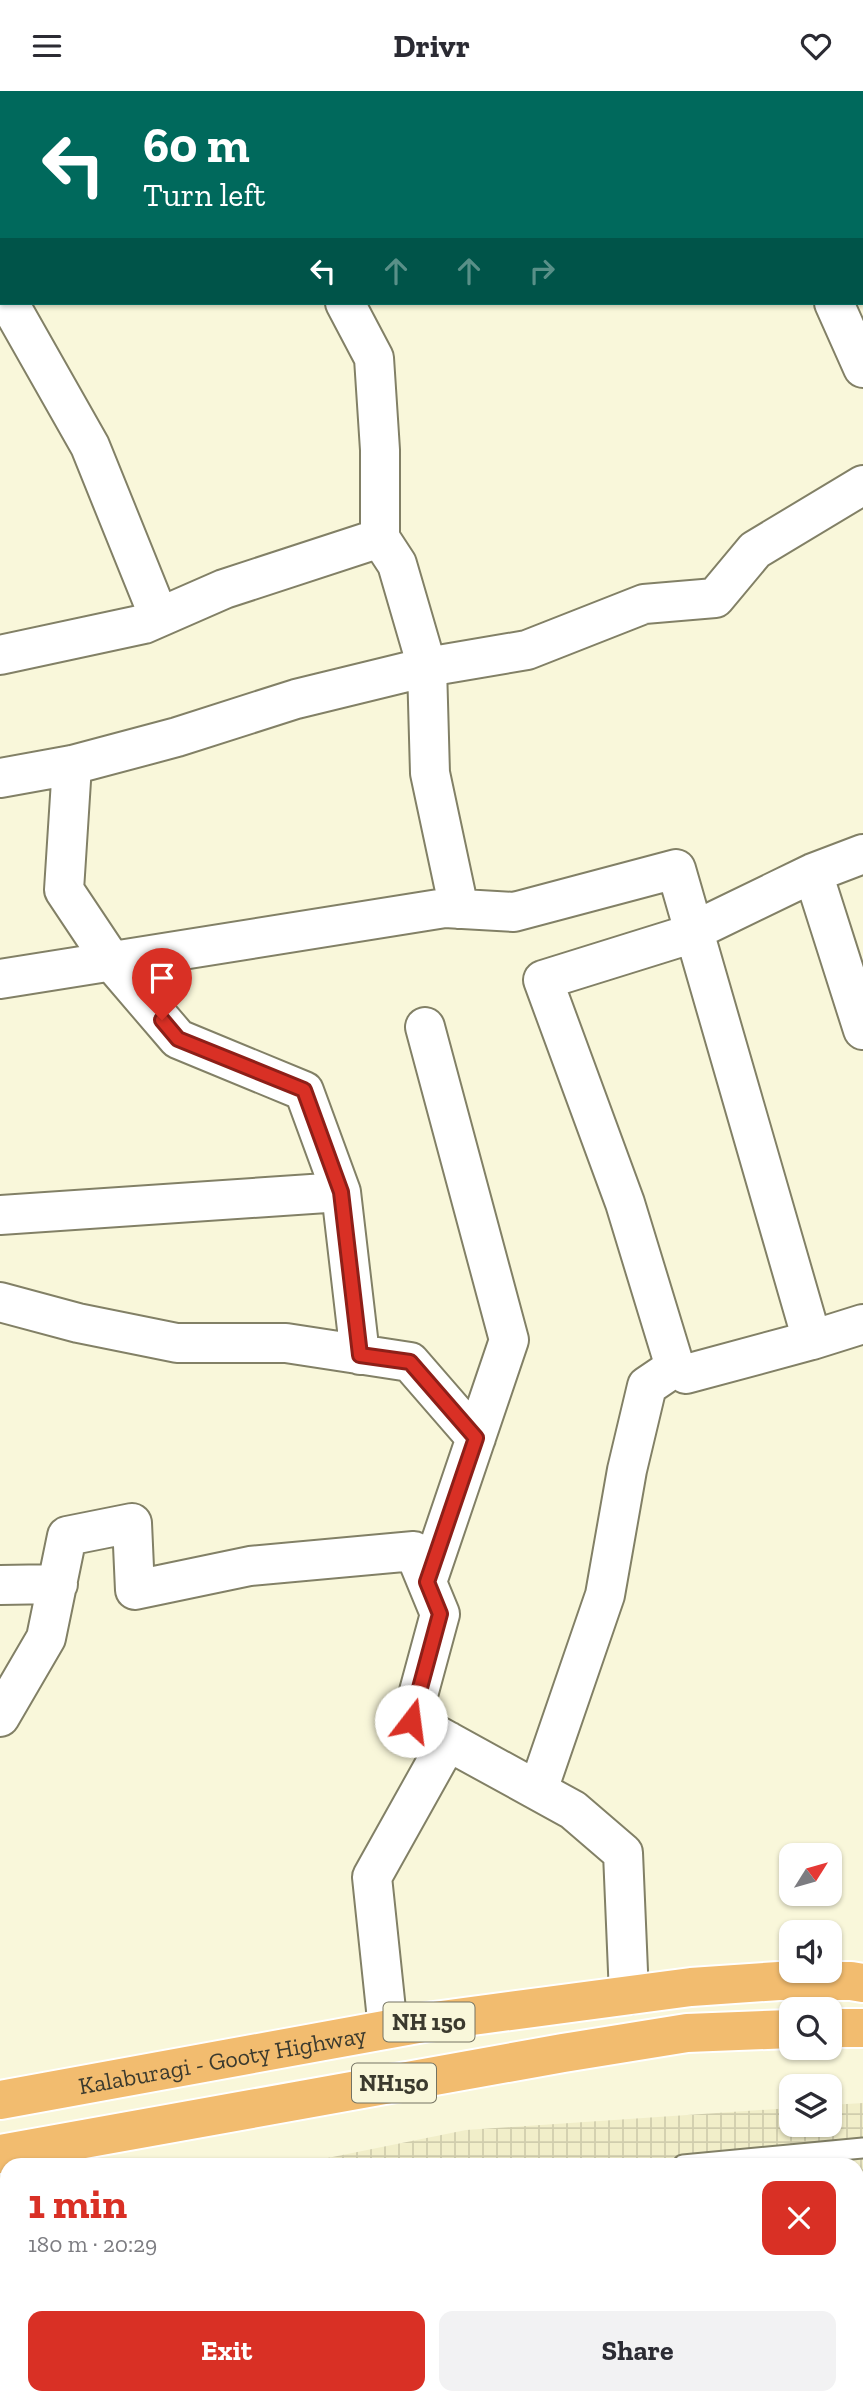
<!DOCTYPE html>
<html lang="en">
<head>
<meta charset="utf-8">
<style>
  body { margin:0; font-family:"Zilla Slab",serif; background:#f2f2f3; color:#2b2b33; height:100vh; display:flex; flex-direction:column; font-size:26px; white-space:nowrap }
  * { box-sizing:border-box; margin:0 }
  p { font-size:23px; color:#7c7c81 }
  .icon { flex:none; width:38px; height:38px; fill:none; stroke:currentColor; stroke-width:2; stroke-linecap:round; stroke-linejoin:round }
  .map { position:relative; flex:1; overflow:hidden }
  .panel { position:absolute; left:0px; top:2067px; width:864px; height:247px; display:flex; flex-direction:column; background:#fff; border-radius:21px 21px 0 0; box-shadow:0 2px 5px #0004 }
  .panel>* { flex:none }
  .guide { position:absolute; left:0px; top:0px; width:864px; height:214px; box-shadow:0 2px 5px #0004; background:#00695c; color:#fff; overflow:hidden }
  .needle { width:46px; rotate:53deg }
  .fabs { position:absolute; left:779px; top:1752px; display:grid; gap:14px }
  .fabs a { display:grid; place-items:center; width:63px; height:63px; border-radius:14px; background:#fff; box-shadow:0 2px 5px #0004; font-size:35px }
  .pin { position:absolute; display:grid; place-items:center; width:60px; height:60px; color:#fff; margin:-72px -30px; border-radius:50% 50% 50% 0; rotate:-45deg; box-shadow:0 0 7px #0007 }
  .pin .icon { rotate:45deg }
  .me { position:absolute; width:77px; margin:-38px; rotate:15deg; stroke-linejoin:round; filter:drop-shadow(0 0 5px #0008) }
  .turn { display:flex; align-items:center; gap:24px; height:147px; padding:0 28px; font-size:32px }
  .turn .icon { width:91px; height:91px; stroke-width:2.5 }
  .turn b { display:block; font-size:49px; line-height:60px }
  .lanes { display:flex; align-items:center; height:66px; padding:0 28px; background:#0003; justify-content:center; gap:35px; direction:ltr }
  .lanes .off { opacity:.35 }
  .round { display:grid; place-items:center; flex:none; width:74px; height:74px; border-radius:14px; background:#f2f2f3 }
  .overview { display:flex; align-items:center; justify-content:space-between; height:119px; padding:0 28px }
  h1 { font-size:42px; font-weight:700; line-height:52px; color:#d93025 }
  .action { display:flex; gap:14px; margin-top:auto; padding:14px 28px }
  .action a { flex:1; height:80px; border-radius:14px; background:#d93025; color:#fff; font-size:28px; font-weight:700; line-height:80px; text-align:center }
  .action a+a { background:#f2f2f3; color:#2b2b33 }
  header { display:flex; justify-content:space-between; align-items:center; height:91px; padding:0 28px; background:#fff; font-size:32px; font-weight:700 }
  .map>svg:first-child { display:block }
  .industrial { fill:url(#industrial-grid) }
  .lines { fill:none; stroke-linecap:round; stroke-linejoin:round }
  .service-casing { stroke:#828066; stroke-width:23 }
  .minor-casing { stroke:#828066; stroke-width:42 }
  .tertiary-casing { stroke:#828066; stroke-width:42 }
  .trunk-casing { stroke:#fff; stroke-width:42 }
  .service { stroke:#fff; stroke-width:19 }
  .minor { stroke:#fff; stroke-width:38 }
  .tertiary { stroke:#fff; stroke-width:38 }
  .trunk { stroke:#f2bc6f; stroke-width:38 }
  .route-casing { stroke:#8d1f18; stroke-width:18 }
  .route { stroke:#d93025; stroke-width:12 }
  .labels { text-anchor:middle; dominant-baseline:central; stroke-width:7; stroke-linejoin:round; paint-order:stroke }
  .shield { fill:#f9f7da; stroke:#747362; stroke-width:2 }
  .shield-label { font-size:23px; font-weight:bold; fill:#3b3a2e }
  .street-label { font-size:24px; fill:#3b3a2e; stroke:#f9f7da }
</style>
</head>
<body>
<header><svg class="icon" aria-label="menu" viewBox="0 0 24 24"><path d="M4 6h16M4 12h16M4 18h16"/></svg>Drivr<svg class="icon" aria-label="heart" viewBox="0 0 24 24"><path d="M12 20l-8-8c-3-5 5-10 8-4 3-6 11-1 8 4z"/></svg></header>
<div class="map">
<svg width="863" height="2313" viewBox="0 0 863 2313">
  <defs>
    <pattern id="industrial-grid" width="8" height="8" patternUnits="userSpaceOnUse" patternTransform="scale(1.75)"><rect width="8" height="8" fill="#f1eec9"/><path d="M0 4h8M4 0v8" fill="none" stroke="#d0cdad"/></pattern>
  </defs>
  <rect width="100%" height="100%" fill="#f9f7da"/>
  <path class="industrial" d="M863,2012v301h-863v-180l7,-1v174h851v-232h-565l173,-35 325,-22v17h39v-20z"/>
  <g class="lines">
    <defs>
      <path id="service" d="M683,2074l180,-17
        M0,2152l7,-1
        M381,2306l1,7"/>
      <path id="minor" d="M235,0l1,2
        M787,0l2,2
        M9,212l81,143 69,171
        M345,212l29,55 6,92v88l17,26 30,103 3,106 29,136
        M834,212l29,65
        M0,564l144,-31 80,-35 156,-51
        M72,674l-8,125 48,72 66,77 126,52 37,101
        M0,687l72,-13 105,-28 119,-38 131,-32 100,-17 117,-46 71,-6 40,-48 108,-65
        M813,782l50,157
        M0,888l445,-71 69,4 162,-43 136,471 -126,34
        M425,936l84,313 -82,242
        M0,1124l341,-23 19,163
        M0,1211l78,21 99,20h109l124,19 66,76
        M812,1249l51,-16
        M0,1494l58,-1
        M0,1626l46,-79 21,-102 65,-13 3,67 115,-24 164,-15 26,63 -29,107 162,89 50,43 6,142
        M538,1699l67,-195 22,-125 20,-84 28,-19 -50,-164 -82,-223 138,-43 132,-64 50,-19
        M388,1938l-16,-152 76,-136"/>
      <path id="tertiary" d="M157,2l4,-2
        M0,87l2,-1"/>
      <g id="trunk">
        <path d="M830,1937h33"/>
        <path id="s1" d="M0,2009l434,-79 257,-34 88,-6h72l12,2"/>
        <path d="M0,2063l563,-101 124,-20 104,-4"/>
      </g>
    </defs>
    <use href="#service" class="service-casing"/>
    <use href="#minor" class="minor-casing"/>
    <use href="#tertiary" class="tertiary-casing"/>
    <use href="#trunk" class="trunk-casing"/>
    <use href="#service" class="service"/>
    <use href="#minor" class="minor"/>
    <use href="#tertiary" class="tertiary"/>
    <use href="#trunk" class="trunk"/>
  </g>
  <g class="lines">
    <defs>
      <path id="route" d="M162,929l16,19 126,51 37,102 19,163 50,7 66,76 -49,144 13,32 -29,107"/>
    </defs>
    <use href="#route" class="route-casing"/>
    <use href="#route" class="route"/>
  </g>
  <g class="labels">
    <g class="shield">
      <rect x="383.5" y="1911.5" width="91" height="39" rx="5"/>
      <rect x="352" y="1972.5" width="84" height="39" rx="5"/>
    </g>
    <g class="shield-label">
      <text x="429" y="1931">NH 150</text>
      <text x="394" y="1992">NH150</text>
    </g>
    <g class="street-label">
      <text stroke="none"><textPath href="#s1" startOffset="226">Kalaburagi - Gooty Highway</textPath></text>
    </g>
  </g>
</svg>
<div class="fabs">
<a><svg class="needle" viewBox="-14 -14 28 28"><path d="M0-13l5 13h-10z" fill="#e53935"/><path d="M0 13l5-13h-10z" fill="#7c7c81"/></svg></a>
<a><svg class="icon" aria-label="sound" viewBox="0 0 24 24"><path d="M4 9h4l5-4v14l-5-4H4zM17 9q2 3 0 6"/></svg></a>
<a><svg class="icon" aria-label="search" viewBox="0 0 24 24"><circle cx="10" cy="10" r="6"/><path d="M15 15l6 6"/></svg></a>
<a><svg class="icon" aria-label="layers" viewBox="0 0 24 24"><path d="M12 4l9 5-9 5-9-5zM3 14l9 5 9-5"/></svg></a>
</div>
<div class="pin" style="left:162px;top:929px;background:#d93025"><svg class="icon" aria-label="arrive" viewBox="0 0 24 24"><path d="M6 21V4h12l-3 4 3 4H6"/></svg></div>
<svg class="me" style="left:411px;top:1630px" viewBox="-20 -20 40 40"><circle r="19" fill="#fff"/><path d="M0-13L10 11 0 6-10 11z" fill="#d93025"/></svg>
<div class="guide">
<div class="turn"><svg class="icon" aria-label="left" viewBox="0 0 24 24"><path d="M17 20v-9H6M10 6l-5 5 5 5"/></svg><div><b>60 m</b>Turn left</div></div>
<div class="lanes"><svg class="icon" aria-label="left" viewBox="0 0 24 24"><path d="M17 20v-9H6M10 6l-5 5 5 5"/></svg><svg class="icon off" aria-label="ahead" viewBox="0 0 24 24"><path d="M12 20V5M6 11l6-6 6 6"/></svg><svg class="icon off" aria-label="ahead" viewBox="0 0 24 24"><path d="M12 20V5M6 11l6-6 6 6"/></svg><svg class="icon off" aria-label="right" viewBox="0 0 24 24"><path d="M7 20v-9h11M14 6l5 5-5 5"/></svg></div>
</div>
<section class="panel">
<div class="overview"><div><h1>1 min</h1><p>180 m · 20:29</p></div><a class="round" style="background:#d93025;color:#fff"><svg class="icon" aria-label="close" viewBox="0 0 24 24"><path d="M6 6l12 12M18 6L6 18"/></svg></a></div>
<div class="action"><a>Exit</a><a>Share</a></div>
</section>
</div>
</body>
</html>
